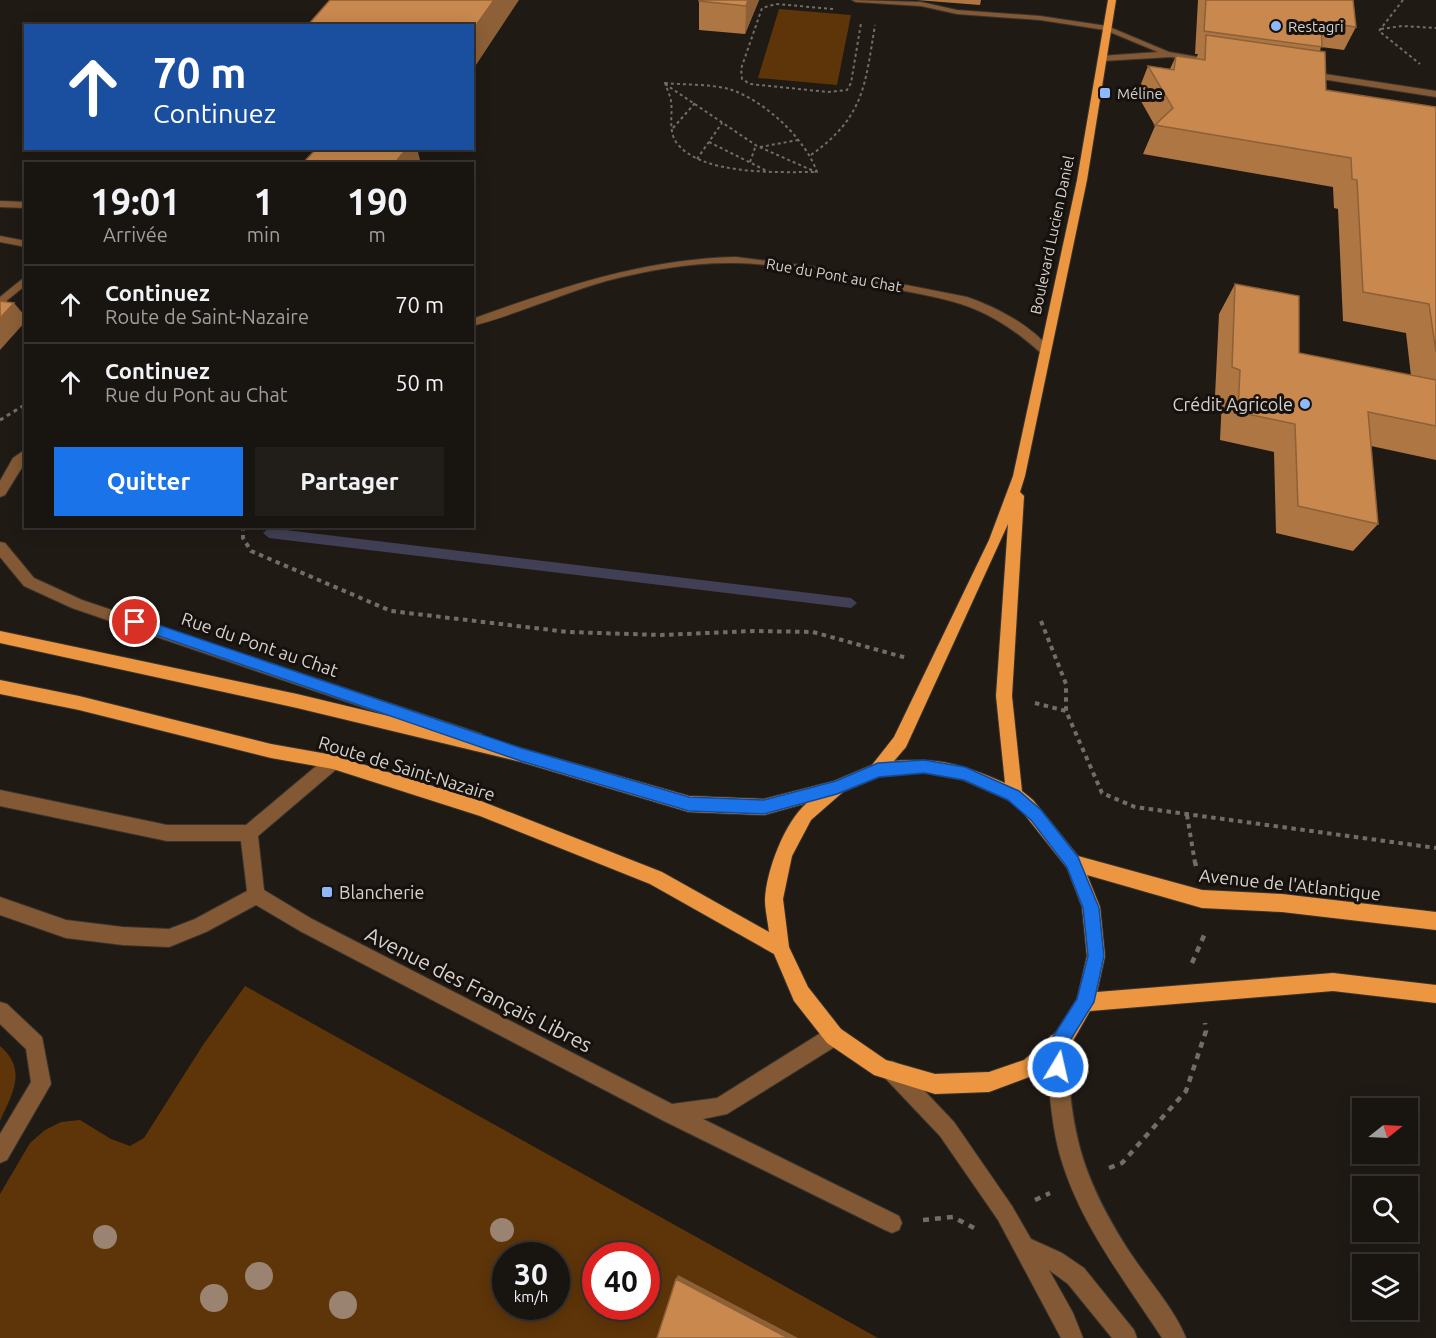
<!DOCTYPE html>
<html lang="fr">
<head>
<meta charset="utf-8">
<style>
  body { margin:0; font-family:Ubuntu,sans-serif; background:#211d19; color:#f1f3f6; height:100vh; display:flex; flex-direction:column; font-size:22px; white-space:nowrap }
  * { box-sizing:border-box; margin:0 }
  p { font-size:20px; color:#9f9e9f }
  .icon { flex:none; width:33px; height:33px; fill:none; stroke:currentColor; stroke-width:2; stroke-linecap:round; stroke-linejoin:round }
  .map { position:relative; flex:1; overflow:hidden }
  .details { position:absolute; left:24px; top:162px; width:450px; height:366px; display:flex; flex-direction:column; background:#181410; border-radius:0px; box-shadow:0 3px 15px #0003,0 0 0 2px #363330 }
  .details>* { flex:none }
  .guide { position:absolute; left:24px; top:24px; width:450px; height:126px; border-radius:0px; box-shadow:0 3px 15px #0003,0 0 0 2px #363330; background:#1a4fa0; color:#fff; overflow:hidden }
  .needle { width:39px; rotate:72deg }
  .fabs { position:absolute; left:1352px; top:1098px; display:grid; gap:12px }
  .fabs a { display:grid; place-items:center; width:66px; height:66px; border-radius:0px; background:#181410; box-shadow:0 3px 15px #0003,0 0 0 2px #363330; font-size:30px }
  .speed { position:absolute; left:492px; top:1242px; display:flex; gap:12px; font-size:30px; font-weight:700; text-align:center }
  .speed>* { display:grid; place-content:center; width:78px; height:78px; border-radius:50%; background:#181410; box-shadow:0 3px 15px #0003,0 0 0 2px #363330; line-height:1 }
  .speed small { font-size:15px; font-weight:400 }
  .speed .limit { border:9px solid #d22; background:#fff; color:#111 }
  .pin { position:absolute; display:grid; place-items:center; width:51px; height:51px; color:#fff; margin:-26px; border:3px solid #fff; border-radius:50%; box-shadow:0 2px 6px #0007 }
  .me { position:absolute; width:66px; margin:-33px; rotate:9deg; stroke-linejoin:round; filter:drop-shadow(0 0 4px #0008) }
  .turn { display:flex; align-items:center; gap:21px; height:126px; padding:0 30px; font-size:27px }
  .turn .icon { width:78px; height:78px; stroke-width:2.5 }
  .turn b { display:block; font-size:42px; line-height:51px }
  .eta { display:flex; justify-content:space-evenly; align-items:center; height:102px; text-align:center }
  .eta b { font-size:36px; font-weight:700; line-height:42px }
  .cta { display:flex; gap:12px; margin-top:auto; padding:12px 30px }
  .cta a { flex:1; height:69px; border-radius:0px; background:#1a73e8; color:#fff; font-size:24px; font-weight:700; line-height:69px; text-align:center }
  .cta a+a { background:#211d19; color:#f1f3f6 }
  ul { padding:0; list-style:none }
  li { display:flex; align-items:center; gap:18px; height:78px; padding:0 30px; border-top:2px solid #363330 }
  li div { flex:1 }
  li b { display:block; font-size:22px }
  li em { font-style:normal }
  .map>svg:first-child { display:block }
  .green { fill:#5e3509; fill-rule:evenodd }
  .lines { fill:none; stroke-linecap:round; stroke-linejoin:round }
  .stream { fill:#403f56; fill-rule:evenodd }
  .minor-casing { stroke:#39342f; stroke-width:2 }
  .major-casing { stroke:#39342f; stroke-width:2 }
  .path-far3 { stroke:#736d69; stroke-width:2; stroke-dasharray:3 3; stroke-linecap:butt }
  .path-far2 { stroke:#736d69; stroke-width:3; stroke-dasharray:4 4; stroke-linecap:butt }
  .path-far1 { stroke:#736d69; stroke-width:4; stroke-dasharray:4.5 4.5; stroke-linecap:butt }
  .path { stroke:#736d69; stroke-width:4.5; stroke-dasharray:6 6; stroke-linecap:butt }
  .minor { fill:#825934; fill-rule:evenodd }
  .major { fill:#ed9641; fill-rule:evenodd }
  .tree { fill:#9a8471 }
  .wall { fill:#ad7643 }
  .shaded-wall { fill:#8d6037 }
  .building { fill:#c9894e; stroke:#8d6037; stroke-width:1.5 }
  .route { fill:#1a73e8; stroke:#114b97; stroke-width:1.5 }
  .poi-dot { fill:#8db9fc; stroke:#16110c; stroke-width:2 }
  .labels { text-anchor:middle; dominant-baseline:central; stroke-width:6; stroke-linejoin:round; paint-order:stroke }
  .far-poi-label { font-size:15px; fill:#d6d2ce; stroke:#16110c; text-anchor:start }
  .far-street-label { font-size:15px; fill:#d6d2ce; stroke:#16110c }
  .poi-label { font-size:18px; fill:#d6d2ce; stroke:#16110c; text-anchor:end }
  .street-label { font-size:18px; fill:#d6d2ce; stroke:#16110c }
  .near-street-label { font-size:21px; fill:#d6d2ce; stroke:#16110c }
</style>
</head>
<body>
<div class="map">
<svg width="1436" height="1338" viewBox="0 0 1436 1338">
  <rect width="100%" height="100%" fill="#201a15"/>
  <path class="green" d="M779,9l72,6 -14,70 -79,-7z
    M245,986l633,352h-878v-144l30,-51 15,-13 16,-8 19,-2 31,19 19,7 14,-8 59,-93zM506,1256h50v50h-50zM596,1256h50v50h-50z
    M0,1046c28,24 12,48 0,75z"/>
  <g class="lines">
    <path class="stream" d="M269,528l582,70 6,5 -6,5 -582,-70 -6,-5z"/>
    <defs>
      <path id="minor" d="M852,0l69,2 36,8 83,6 67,10 62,26 52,9 -4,3 -46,-7 -68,4 -3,-1v-4l58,-4 -53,-22 -65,-10 -83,-6 -36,-8 -65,-4z
        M1305,71l131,20v6l-134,-21v-4z
        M0,201l26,1v6l-26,-1z
        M0,236l26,5v6l-26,-5z
        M736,257l74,9 157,31c29,10 64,28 84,53l-6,4 -4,-1c-56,-50 -87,-52 -156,-66 -49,-9 -98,-23 -149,-24 -43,-1 -88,7 -130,18 -45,13 -88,33 -134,45v-7c87,-31 171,-60 264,-62z
        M26,276v9l-26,21v-9z
        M26,449v12l-21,34 -5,2v-16l13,-23z
        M0,542l5,1 29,35 48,22 394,132 6,2 2,5 -2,5 -6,2 -404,-138 -48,-22 -24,-29z
        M333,755l6,2 2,5 -2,5 -81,69 6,54 48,29 360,185 45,-6 110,-69 7,-2 7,2 2,7 -2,7 -114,71 -24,5 196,97 3,7 -3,7 -7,3 -7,-3 -221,-109 -364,-190 -44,-26 -50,27 -37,15 -46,-2 -57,-7 -66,-23v-18l66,23 57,7 46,2 26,-10 52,-28 -6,-50h-74l-167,-35v-16l167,35h79l81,-68z
        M0,1002l7,2 35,33 9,47 -44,76 -7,3v-29l31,-52 -5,-33 -26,-25z
        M1057,1033l7,3 3,7c3,90 15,135 64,211 18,27 43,54 55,84h-24c-39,-60 -86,-119 -104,-190 -8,-34 -10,-70 -11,-105l3,-7z
        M892,1061l7,3 55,58 58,84 19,33 31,14 22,15 50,62 3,8h-25l-44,-54 -19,-14 24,43 10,25h-22l-63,-118 -58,-84 -55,-58 -3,-7 3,-7z"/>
      <path id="major" d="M1108,0h8l-29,180 -62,296 -5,16 4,4 -12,200 10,95 11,9 45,56 124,34 80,4 154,18v18l-154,-18 -80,-4 -115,-33 13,32 5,49 -8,36 236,-19 103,12v18l-103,-12 -243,20 -20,35 -33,28 -48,18 -54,2 -61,-19 -47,-32 -33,-42 -20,-47 -124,-70 -170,-68 -147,-47 -62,-11 -192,-48 -79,-16v-14l79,16 192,48 62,11 148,46 181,71 107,60c-1,-10 -4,-22 -4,-32 1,-29 20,-79 42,-97l-43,12 -75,-3 -168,-50 -224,-54 -297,-65v-12l297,63 224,54 168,48 75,3 70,-18 38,-16 22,-28 95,-197 24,-64 64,-296zM1008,524l-12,172 9,87c-41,-18 -65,-26 -111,-22l12,-14zM924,773l39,7 45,20 13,10 46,58 15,39 5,49 -10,43 -21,33 -32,28 -35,12 -54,2 -49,-14 -45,-31 -33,-42 -19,-40 -6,-48 9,-43 19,-36 32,-28 36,-15z"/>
    </defs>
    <use href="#minor" class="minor-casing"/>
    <use href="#major" class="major-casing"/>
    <path class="path-far3" d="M1403,0l-24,31 41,33
      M833,9l-57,-5 -14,4 -21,61 1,10 8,5 78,8 19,-2 4,-7 10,-60
      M1381,29l21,-3 34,2
      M665,83c20,2 45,1 64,6 35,11 76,49 88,83 -38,0 -117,4 -141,-30 -8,-12 -3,-29 -5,-41 -1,-6 -4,-12 -6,-18z
      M665,84l92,62 59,26
      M673,128l23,-26
      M709,142l58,29
      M760,147l38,-7
      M811,155c53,-38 54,-69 64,-130
      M697,159l25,-36
      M750,162l6,-17"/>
    <path class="path-far2" d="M0,420l26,-16"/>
    <path class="path-far1" d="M243,526v12l8,13 140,60 177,21 93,3 93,-4 59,1 94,26
      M1041,621l25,63v27l36,82 33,14 301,41
      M1035,703l31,8
      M1187,815l8,48"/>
    <path class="path" d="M1195,862l1,4
      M1192,963l14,-32
      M1109,1168l13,-5 64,-72 20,-60 -1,-8
      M1035,1200l15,-7
      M923,1220l30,-3 21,11"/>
    <use href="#minor" class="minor"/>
    <use href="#major" class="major"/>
  </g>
  <g class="tree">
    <circle cx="502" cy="1230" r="12"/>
    <circle cx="105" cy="1237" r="12"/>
    <circle cx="259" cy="1276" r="14"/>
    <circle cx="214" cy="1298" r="14"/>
    <circle cx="343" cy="1305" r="14"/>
  </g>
  <path class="wall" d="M759,0l-14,34 -46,-4v-29z
    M916,0h65l-1,5z
    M1198,0h155l3,27 -12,23 -23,-3 -1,4 6,39 110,17v353l-65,-14 7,78 -25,27 -77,-18 -2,-81 -54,-12 2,-41 -7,-3 4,-82 16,-30 64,69 112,23 -5,-43 -63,-12 -5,-112 -4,-1 -1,-21 -190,-33 12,-28 -18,-32 11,-28 22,3 6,-13 20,3 2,-5h-3z"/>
  <path class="shaded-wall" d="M494,0h25l-47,71v-40z
    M748,0h11l-14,34 1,-28z
    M407,148h10l4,16h-27z
    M14,303l12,14v4l-26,29v-32z
    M678,1275l120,63h-10l-112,-59z"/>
  <path class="building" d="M330,0h164l-22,31v-5h-165z
    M699,0h49l-2,6 -47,-5z
    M1206,0h147l3,27 -35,-5 1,25 -118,-16z
    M1206,35l119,17 1,38 110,17v245l-7,-48 -66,-12 -6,-112 -5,-1 -1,-21 -196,-33 18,-17 -25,-42 26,4 2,-14 29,4z
    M317,148h90l-13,16h-92z
    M1235,284l64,12v57l137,27v46l-68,-14 10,112 -80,-18 -3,-82 -57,-12 2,-42 -8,-3z
    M0,301l14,2 -14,15z
    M676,1279l112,59h-131z"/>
  <path class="route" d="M135,617l386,131 168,49 75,3 72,-19 42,-18 46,-3 41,7 54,24 22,19 37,47 21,51 5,48 -10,46 -28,45 1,20 -3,7 -6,2 -6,-2 -3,-7v-24l28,-44 11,-43 -5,-48 -16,-41 -36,-47 -23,-20 -44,-20 -40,-7 -45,4 -42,17 -73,20 -75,-3 -168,-50 -391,-135 -2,-4 2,-3z"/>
  <g class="poi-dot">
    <circle cx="1276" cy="26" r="6"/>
    <rect x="1099" y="87" width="12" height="12" rx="3"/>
    <circle cx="1305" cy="404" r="6"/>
    <rect x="321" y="886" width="12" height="12" rx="3"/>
  </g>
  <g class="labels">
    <g class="far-poi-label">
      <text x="1288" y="26">Restagri</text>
      <text x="1117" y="93">Méline</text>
    </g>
    <g class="far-street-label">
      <text transform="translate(1052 235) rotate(-78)">Boulevard Lucien Daniel</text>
      <text transform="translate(834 275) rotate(10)">Rue du Pont au Chat</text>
    </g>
    <g class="poi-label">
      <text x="1293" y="404">Crédit Agricole</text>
      <text x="339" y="892" text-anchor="start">Blancherie</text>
    </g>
    <g class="street-label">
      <text transform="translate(260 644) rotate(19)">Rue du Pont au Chat</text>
      <text transform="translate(407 768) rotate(17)">Route de Saint-Nazaire</text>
      <text transform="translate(1290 884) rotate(6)">Avenue de l'Atlantique</text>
    </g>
    <g class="near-street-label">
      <text transform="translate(479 989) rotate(27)">Avenue des Français Libres</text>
    </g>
  </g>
</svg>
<div class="fabs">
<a><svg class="needle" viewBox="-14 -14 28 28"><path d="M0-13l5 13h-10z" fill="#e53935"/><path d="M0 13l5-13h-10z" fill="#9f9e9f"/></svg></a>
<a><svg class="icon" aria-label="search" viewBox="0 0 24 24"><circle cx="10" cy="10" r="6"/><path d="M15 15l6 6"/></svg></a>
<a><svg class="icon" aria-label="layers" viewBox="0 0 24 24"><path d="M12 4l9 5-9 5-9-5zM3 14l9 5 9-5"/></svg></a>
</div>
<div class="speed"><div>30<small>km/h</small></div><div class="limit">40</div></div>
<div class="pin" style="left:135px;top:622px;background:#d93025"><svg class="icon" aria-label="arrive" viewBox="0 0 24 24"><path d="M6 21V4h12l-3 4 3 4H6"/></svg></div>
<svg class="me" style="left:1058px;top:1067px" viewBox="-20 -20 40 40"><circle r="17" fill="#1a73e8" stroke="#fff" stroke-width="3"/><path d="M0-11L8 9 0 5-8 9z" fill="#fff"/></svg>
<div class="guide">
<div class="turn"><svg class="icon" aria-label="ahead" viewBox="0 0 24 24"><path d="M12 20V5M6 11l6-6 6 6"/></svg><div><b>70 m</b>Continuez</div></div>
</div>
<section class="details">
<div class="eta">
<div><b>19:01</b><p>Arrivée</p></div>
<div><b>1</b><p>min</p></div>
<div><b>190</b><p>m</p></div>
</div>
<ul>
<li><svg class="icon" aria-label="ahead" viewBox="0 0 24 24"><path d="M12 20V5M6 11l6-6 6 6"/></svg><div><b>Continuez</b><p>Route de Saint-Nazaire</p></div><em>70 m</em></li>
<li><svg class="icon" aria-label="ahead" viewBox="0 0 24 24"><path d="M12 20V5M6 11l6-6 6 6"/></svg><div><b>Continuez</b><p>Rue du Pont au Chat</p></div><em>50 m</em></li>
</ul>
<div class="cta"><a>Quitter</a><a>Partager</a></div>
</section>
</div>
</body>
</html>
